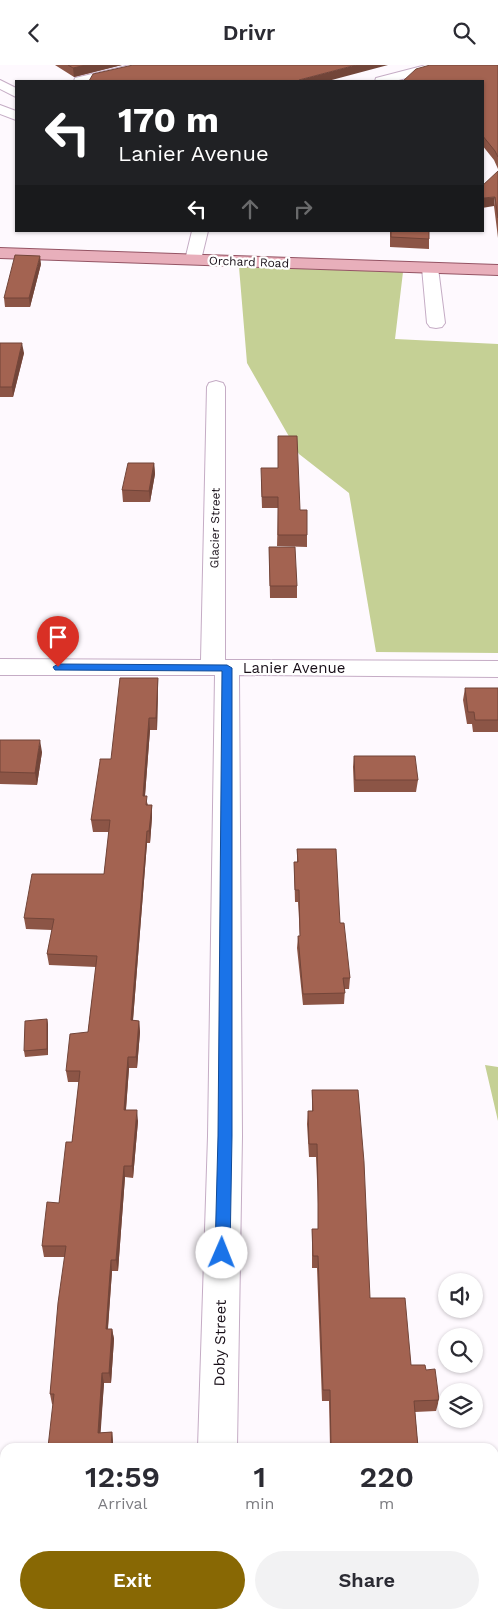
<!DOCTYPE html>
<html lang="en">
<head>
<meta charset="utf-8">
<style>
  body { margin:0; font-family:"Work Sans",sans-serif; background:#f2f2f3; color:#2b2b33; height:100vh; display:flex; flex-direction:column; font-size:19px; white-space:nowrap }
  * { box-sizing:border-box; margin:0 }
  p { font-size:16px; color:#7c7c81 }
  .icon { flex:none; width:28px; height:28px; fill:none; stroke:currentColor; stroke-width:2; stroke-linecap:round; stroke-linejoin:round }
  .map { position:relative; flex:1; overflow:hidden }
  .sheet { position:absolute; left:0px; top:1378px; width:499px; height:176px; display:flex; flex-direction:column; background:#fff; border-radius:15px 15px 0 0; box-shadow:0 1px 4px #0004 }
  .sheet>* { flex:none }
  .banner { position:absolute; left:15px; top:15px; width:469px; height:152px; border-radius:0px; box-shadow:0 1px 4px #0004; background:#202124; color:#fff; overflow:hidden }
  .buttons { position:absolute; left:438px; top:1208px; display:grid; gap:10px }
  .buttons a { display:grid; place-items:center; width:45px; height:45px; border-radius:50%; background:#fff; box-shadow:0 1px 4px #0004; font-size:25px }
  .pin { position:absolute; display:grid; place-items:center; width:42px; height:42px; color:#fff; margin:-51px -21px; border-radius:50% 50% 50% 0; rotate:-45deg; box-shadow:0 0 5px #0007 }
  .pin .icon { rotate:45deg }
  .me { position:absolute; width:55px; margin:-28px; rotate:1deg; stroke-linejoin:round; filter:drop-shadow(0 0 4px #0008) }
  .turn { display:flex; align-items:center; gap:18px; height:105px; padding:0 20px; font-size:22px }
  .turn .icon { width:65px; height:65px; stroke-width:2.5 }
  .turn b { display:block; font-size:35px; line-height:42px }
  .lanes { display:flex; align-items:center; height:48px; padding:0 20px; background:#0003; justify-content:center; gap:25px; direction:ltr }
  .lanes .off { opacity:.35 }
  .eta { display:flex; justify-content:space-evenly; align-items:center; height:85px; text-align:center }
  .eta b { font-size:30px; font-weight:600; line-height:35px }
  .cta { display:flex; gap:10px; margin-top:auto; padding:10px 20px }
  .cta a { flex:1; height:58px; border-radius:30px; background:#886804; color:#fff; font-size:20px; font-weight:600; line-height:58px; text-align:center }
  .cta a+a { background:#f2f2f3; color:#2b2b33 }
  header { display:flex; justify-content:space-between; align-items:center; height:65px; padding:0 20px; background:#fff; font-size:22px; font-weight:600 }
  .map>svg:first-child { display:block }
  .green { fill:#c5d095 }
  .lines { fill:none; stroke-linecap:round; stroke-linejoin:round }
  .minor-casing { stroke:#c5acc5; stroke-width:2 }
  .major-casing { stroke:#945464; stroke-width:2 }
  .minor { fill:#fff; fill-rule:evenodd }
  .major { fill:#e8afbb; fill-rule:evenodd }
  .wall { fill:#8c5546 }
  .shaded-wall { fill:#724539 }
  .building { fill:#a36351; stroke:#724539 }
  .route { fill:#1a73e8; stroke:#114b97 }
  .labels { text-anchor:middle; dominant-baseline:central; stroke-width:4.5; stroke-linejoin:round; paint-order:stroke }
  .far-street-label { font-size:12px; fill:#170e17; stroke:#fff }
  .street-label { font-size:15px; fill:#170e17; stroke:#fff }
</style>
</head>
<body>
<header><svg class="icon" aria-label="back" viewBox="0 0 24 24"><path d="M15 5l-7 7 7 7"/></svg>Drivr<svg class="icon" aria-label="search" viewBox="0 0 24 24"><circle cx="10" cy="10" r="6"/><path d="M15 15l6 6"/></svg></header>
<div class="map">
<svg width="498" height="1553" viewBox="0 0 498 1553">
  <rect width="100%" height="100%" fill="#fef9fe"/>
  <path class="green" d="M239,202l164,5 -8,67 103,5v309l-122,-1 -27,-159 -50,-39 -52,-91z
    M485,1000l13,2v54z
    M0,1522l5,1v26h487l1,4h-493z"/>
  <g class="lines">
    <defs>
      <path id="minor" d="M130,0h21l-2,3 -54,13h-21l1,-3z
        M426,0h20l-2,3 -49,13h-20l1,-3z
        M0,15l16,8v9l-16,-8z
        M0,40l16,6v9l-16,-6z
        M192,166h16l-7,29 -2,3h-12l-2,-3z
        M430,198l6,1 2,4 7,55 -3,4 -6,1 -6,-1 -3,-4 -5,-55 2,-4z
        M216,316l7,2 2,4v273l273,1v16l-259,-2 3,461 -5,311h-39l10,-311 7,-461h-215v-16l201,1 6,-273 2,-4z"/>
      <path id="major" d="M0,183l498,17v10l-498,-17z"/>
    </defs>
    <use href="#minor" class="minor-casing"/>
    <use href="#major" class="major-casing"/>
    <use href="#minor" class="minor"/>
    <use href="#major" class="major"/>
  </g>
  <path class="wall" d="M55,0h67l-48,12z
    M498,0v104l-4,-9 -12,-15v-64z
    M498,106v67l-4,-32z
    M390,166h39v18l-39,-2z
    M41,199l-11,43h-25l-1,-9z
    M0,278l24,10 -11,44h-13z
    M154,398l1,11 -5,28h-27l-1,-12z
    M261,414l39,31 7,25v12l-30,-1 1,-38h-16z
    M269,482l28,39v12h-27z
    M158,613v11l-1,41h-7l-5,66 3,9h4v12l-2,26h-3l-14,177 6,1 1,11 -3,36h-8l-3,42 12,11 -5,57 -8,-1 -7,94h-6l-4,58h4l2,10 -3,44h-7l-4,50 12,-1 1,10 -61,-38 -2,-10 15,-137h-21l-2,-11 17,-43 13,-61 7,-60h-11l-2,-11 22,-39 8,-65 -47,-2 -2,-11 5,-24 -26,-1 -2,-11 80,-44 5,-42h-16l-2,-12 20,-61z
    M465,623h33v44h-25l-1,-8h-5l-4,-24z
    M0,675l42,12 -5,33 -37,-1z
    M354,691l64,24 -2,12h-62l-1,-25z
    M297,784l43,74 10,55 -1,11h-4l-1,15 -41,1 -6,-57 1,-12h2l-2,-34h-3l-1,-40h3z
    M47,954l1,6v30l-23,2 -1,-6z
    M312,1025l58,208 41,67 15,5 13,30 -3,11 -21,1 3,35h-88l-1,-46h-7l-5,-133h-5v-39h6v-25l-2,-47h-7l-2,-33 1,-13h4z"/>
  <path class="shaded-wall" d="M86,0h36l-48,12 -1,-9z
    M356,0h32l-60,16h-29v-1z
    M495,132l-1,9 -12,2v-10z
    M40,191l1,8 -11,43 -1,-9z
    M22,278l2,10 -11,44 -1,-10z
    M154,398l1,11 -5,28 -1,-11z
    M158,613v11l-1,41 -1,-12z
    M149,653l1,12 -6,78 -1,-12z
    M40,675l2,12 -5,33 -2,-12z
    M152,740v12l-2,26 -1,-12z
    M147,766v12l-15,189 -1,-12z
    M47,954l1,6v30l-1,-6z
    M139,956l1,11 -3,36 -1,-11z
    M128,992l1,11 -4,53 -1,-11z
    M137,1045l1,11 -5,57 -1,-12z
    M124,1101l1,11 -7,94 -2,-11z
    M111,1195l1,11 -5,68 -1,-10z
    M112,1264l2,10 -3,44 -2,-10z
    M102,1308l2,10 -4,59 -2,-9z
    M112,1367l1,10v5h-2z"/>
  <path class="building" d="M68,0h18l-13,3z
    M133,0h223l-57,15 2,1h-212l4,-7z
    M430,0h68v92l-3,-6 -13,-16v-54h-79l13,-12z
    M498,106v47l-3,-21 -13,1v-12z
    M391,166h38v8l-38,-2z
    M15,190l25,1 -11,42h-25z
    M0,278h22l-10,44h-12z
    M278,371h19l3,74h7v25h-29v-38h-16l-1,-29h17z
    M128,398h26l-5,28 -27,-1z
    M269,482h26l2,39h-27z
    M120,613h38l-2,40h-7l-6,78h4l-1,9h6l-3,26h-2l-16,189 8,1 -3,36h-8l-4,53h13l-5,56h-8l-8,94h-5l-5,69h6l-3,44h-7l-4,60 14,-1 -1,15h-63l6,-53h-4l8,-91 8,-57h-24l5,-44 12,1 7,-61h6l8,-71h-14l4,-37 18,-2 9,-76 -50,-2 7,-35 -30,-1 8,-44h72l6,-54h-19l9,-59v-2h11z
    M465,623h33v32h-23l-1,-8h-6z
    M0,675h40l-5,33 -35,-1z
    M354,691h61l3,24h-63z
    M297,784h39l4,74h4l6,55h-7l2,15 -42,1 -5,-58h2l-1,-46h-4l-1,-28h4z
    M47,954v30l-23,2 1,-30z
    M312,1025h46l6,72 6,136h35l6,67h14l1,5 9,-1 4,31 -25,1 4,46h-87l-1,-57h-7l-5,-134h-5l-1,-27h6v-37l-1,-48h-8l-1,-33h5z"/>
  <path class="route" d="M58,599l169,1 5,3v468l-2,117 -3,4 -5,2 -5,-2 -2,-4 3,-117 4,-465 -167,-1 -2,-3z"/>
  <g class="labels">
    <g class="far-street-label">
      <text transform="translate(249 197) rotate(2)">Orchard Road</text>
      <text transform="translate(215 463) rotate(-89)">Glacier Street</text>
    </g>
    <g class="street-label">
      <text x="294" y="603">Lanier Avenue</text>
      <text transform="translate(220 1278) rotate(-89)">Doby Street</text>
    </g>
  </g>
</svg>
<div class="buttons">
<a><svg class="icon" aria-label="sound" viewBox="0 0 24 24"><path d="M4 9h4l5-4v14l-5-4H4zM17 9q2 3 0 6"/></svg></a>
<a><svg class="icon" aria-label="search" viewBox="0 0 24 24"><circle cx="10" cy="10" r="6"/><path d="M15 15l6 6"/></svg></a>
<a><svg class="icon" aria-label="layers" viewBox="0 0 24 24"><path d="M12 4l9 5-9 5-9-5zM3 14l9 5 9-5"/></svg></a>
</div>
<div class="pin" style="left:58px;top:602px;background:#d93025"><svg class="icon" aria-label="arrive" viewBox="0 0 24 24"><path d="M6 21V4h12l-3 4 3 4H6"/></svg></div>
<svg class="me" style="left:222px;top:1188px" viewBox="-20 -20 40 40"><circle r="19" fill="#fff"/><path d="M0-13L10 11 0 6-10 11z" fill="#1a73e8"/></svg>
<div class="banner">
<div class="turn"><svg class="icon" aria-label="left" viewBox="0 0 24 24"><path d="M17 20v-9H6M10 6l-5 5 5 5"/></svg><div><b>170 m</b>Lanier Avenue</div></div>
<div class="lanes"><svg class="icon" aria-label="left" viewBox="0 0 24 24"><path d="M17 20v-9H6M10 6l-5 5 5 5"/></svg><svg class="icon off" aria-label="ahead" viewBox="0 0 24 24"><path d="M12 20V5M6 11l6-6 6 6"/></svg><svg class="icon off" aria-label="right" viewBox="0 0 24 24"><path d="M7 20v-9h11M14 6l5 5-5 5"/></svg></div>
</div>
<section class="sheet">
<div class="eta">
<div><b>12:59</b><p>Arrival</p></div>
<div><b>1</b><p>min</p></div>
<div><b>220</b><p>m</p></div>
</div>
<div class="cta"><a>Exit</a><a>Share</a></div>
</section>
</div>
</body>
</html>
